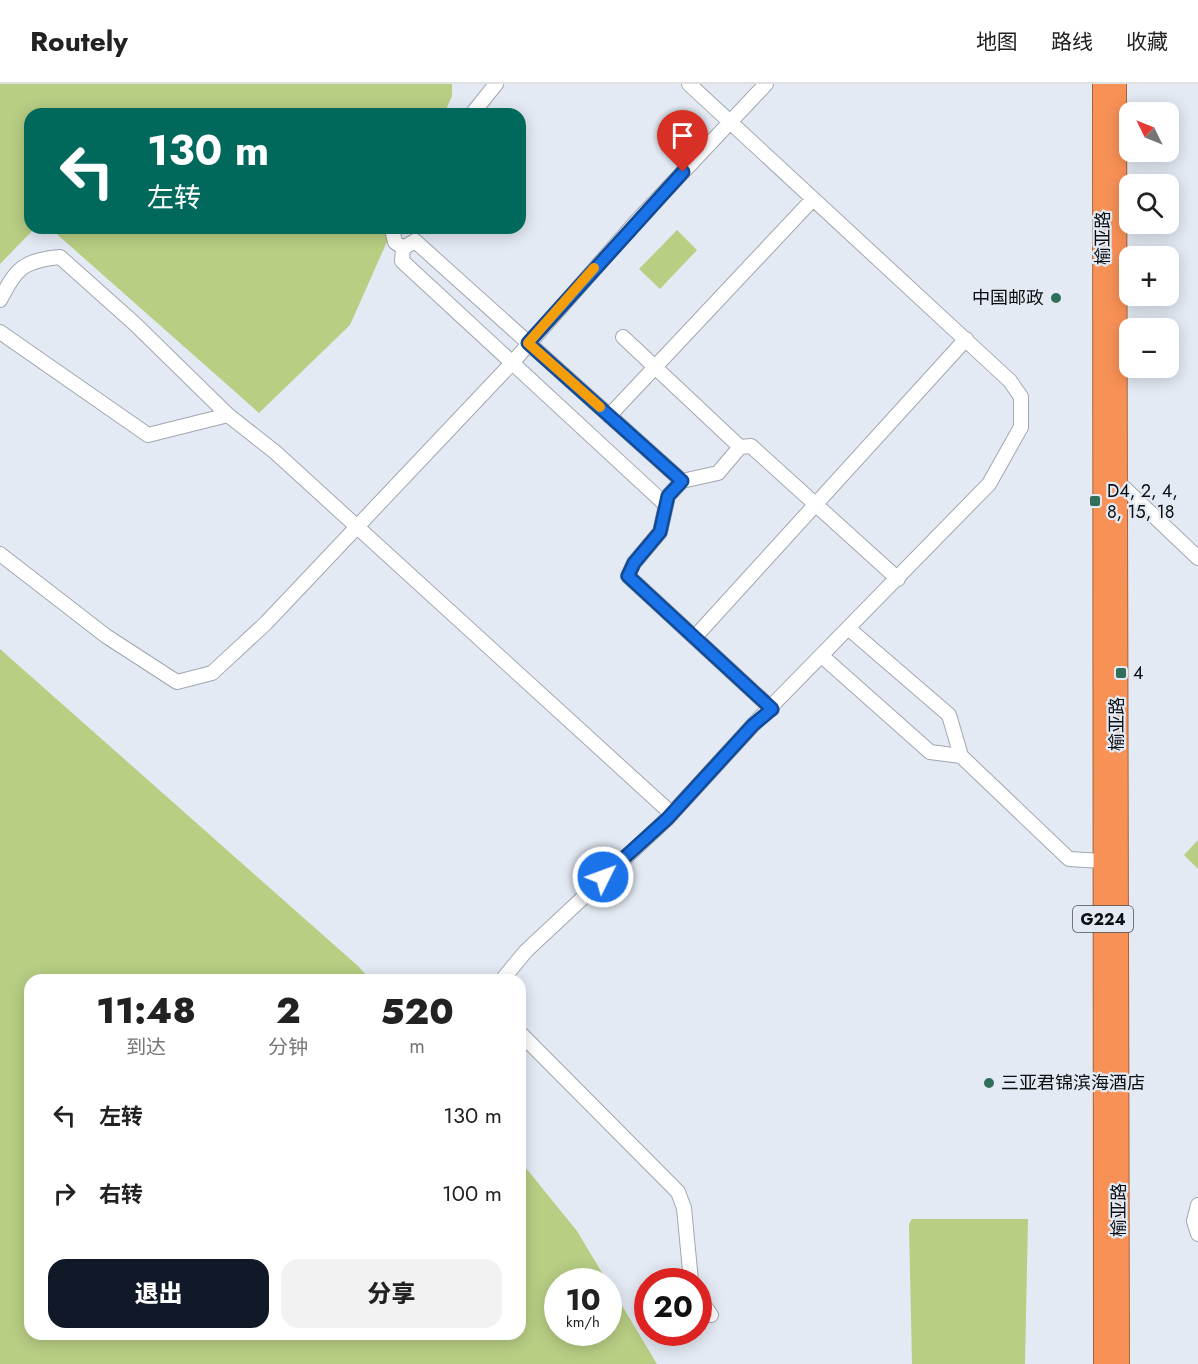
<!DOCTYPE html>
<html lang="zh">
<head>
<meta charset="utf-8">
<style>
  body { margin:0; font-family:Jost,"Noto Sans SC",sans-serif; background:#f2f2f2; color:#222; height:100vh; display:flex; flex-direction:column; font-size:22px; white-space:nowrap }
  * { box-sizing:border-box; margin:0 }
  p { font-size:20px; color:#767676 }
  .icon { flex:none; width:33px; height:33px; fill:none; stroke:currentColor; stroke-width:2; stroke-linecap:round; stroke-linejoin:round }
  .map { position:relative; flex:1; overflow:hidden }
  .panel { position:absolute; left:24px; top:890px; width:502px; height:366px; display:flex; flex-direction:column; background:#fff; border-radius:18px; box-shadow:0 3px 15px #0003 }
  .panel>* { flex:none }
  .top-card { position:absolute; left:24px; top:24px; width:502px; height:126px; border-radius:18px; box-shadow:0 3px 15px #0003; background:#00695c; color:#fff; overflow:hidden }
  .needle { width:39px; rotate:313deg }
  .tools { position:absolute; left:1119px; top:18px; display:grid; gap:12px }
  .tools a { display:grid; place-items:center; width:60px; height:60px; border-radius:12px; background:#fff; box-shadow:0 3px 15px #0003; font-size:30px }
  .speed { position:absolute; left:544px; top:1184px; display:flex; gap:12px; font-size:30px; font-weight:700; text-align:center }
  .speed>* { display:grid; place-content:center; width:78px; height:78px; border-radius:50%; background:#fff; box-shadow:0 3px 15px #0003; line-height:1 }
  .speed small { font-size:15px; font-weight:400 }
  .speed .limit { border:9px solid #d22; background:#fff; color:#111 }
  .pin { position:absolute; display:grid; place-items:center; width:51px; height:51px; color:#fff; margin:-62px -26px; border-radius:50% 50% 50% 0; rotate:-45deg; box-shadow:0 0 6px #0007 }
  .pin .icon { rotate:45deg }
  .me { position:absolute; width:66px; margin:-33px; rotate:48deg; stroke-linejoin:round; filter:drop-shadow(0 0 4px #0008) }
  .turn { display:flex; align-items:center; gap:21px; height:126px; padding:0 24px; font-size:27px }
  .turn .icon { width:78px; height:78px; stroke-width:2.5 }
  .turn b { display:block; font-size:42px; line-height:51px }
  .eta { display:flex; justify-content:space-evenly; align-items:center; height:102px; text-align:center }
  .eta b { font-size:36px; font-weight:800; line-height:42px }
  .cta { display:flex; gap:12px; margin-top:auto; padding:12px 24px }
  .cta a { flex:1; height:69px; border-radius:18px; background:#111827; color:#fff; font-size:24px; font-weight:800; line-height:69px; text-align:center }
  .cta a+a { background:#f2f2f2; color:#222 }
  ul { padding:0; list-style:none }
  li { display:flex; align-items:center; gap:18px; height:78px; padding:0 24px }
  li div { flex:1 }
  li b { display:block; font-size:22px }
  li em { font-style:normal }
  header { display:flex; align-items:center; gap:36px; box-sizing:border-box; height:84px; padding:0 30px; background:#fff; border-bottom:2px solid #e0e0e0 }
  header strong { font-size:28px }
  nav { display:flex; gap:33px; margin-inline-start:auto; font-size:21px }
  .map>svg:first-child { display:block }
  .green { fill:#b8ce83 }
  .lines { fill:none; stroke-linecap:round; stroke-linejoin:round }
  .minor-casing { stroke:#a1a7b0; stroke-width:16 }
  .highway-casing { stroke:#a5633e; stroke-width:22 }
  .minor { stroke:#fff; stroke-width:14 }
  .highway { stroke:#f89156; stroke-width:20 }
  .route-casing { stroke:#114b97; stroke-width:15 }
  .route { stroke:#1a73e8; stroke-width:10 }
  .slow { stroke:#f59e0b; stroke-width:10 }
  .poi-dot { fill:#326f5a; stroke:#e3eaf3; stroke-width:2 }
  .labels { text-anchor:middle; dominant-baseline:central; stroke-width:4.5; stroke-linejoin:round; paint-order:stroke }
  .shield { fill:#e3eaf3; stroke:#4c5055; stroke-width:1.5 }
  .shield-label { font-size:16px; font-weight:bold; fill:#0c0e11 }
  .street-label { font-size:18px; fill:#0c0e11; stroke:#e3eaf3 }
  .poi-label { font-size:18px; fill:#0c0e11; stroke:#e3eaf3; text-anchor:start }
</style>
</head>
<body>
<header>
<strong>Routely</strong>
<nav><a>地图</a><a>路线</a><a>收藏</a></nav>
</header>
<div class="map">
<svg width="1198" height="1280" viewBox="0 0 1198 1280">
  <rect width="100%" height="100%" fill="#e3eaf3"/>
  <path class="green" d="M0,0h452v12l-8,18h-414v114h5l-35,36z
    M50,144h343l-43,97 -91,88z
    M677,146l20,20 -37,39 -21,-20z
    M0,565l358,317 12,13 -340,1v354h490l1,-172 56,69 30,50h-49v51h51v-48l48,80h-657z
    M1198,756v29l-14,-14z
    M912,1135h116l-3,145h-113l-3,-140z"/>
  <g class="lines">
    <defs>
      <path id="minor" d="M472,30l24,-30
        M392,144l3,14 8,6
        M0,216c17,-32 22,-39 60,-43l75,67 93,91
        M0,248l148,103 80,-20 47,37 397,362
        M623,253l117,110
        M609,332l204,-217
        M1117,397l81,77
        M666,421l-264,-244 1,-13 12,-7 267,240
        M0,470l106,82 71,46 35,-9 54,-50 246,-260 123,-140 131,-139
        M848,544l101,87 12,41 108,103 34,2
        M695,553l271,-298
        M823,573l107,95 31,4
        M772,625l-144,-133 6,-13 26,-31 8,-36 14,-15 36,-8 22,-26 11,-1 147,133
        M502,896l24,-29 141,-132 86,-94 236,-241 32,-57v-30l-11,-16 -321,-297
        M520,949l158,159 6,16 7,73
        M1198,1121l-4,16 4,13
        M699,1214l12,17"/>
      <path id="highway" d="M1103,0l1,1280
        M1116,0l3,1280"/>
    </defs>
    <use href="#minor" class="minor-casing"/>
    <use href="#highway" class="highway-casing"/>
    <use href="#minor" class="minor"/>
    <use href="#highway" class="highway"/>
  </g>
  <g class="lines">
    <defs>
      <path id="route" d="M603,793l64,-58 86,-94 19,-16 -144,-133 6,-13 26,-31 8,-36 14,-15 -154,-138 155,-171"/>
    </defs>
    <use href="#route" class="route-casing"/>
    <use href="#route" class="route"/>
    <path class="slow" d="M594,184l-66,75 72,64"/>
  </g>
  <g class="poi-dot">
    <circle cx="1056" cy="214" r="6"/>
    <rect x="1089" y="411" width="12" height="12" rx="3"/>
    <rect x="1115" y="583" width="12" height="12" rx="3"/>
    <circle cx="989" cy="999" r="6"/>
  </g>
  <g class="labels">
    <rect class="shield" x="1073" y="822" width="60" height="26" rx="4.5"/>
    <g class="shield-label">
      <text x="1103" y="835">G224</text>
    </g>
    <g class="street-label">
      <text transform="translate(1103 154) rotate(-90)">榆亚路</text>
      <text transform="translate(1117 640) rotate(-90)">榆亚路</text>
      <text transform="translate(1119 1126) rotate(-90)">榆亚路</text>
    </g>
    <g class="poi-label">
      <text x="1044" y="214" text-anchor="end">中国邮政</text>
      <text x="1107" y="407">D4, 2, 4,<tspan x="1107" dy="21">8, 15, 18</tspan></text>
      <text x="1133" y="589">4</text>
      <text x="1001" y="999">三亚君锦滨海酒店</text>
    </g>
  </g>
</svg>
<div class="tools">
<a><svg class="needle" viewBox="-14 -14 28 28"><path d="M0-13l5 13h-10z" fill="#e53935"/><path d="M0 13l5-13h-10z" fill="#767676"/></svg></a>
<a><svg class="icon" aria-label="search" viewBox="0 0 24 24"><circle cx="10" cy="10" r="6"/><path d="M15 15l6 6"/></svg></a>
<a>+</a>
<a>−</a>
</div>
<div class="speed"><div>10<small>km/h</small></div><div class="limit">20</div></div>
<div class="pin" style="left:683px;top:88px;background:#d93025"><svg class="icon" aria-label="arrive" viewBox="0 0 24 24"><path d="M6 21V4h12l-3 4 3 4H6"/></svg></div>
<svg class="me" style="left:603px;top:793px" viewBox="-20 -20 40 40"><circle r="17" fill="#1a73e8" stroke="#fff" stroke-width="3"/><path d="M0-11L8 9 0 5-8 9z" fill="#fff"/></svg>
<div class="top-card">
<div class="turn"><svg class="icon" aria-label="left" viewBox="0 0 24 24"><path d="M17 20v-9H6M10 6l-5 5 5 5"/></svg><div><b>130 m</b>左转</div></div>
</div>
<section class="panel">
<div class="eta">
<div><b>11:48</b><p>到达</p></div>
<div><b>2</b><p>分钟</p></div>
<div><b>520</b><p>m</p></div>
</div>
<ul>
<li><svg class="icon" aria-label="left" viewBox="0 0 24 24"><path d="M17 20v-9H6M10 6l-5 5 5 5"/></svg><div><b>左转</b></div><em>130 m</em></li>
<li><svg class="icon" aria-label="right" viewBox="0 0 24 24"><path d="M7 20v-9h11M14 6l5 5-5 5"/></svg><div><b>右转</b></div><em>100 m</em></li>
</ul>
<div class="cta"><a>退出</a><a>分享</a></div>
</section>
</div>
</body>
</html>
